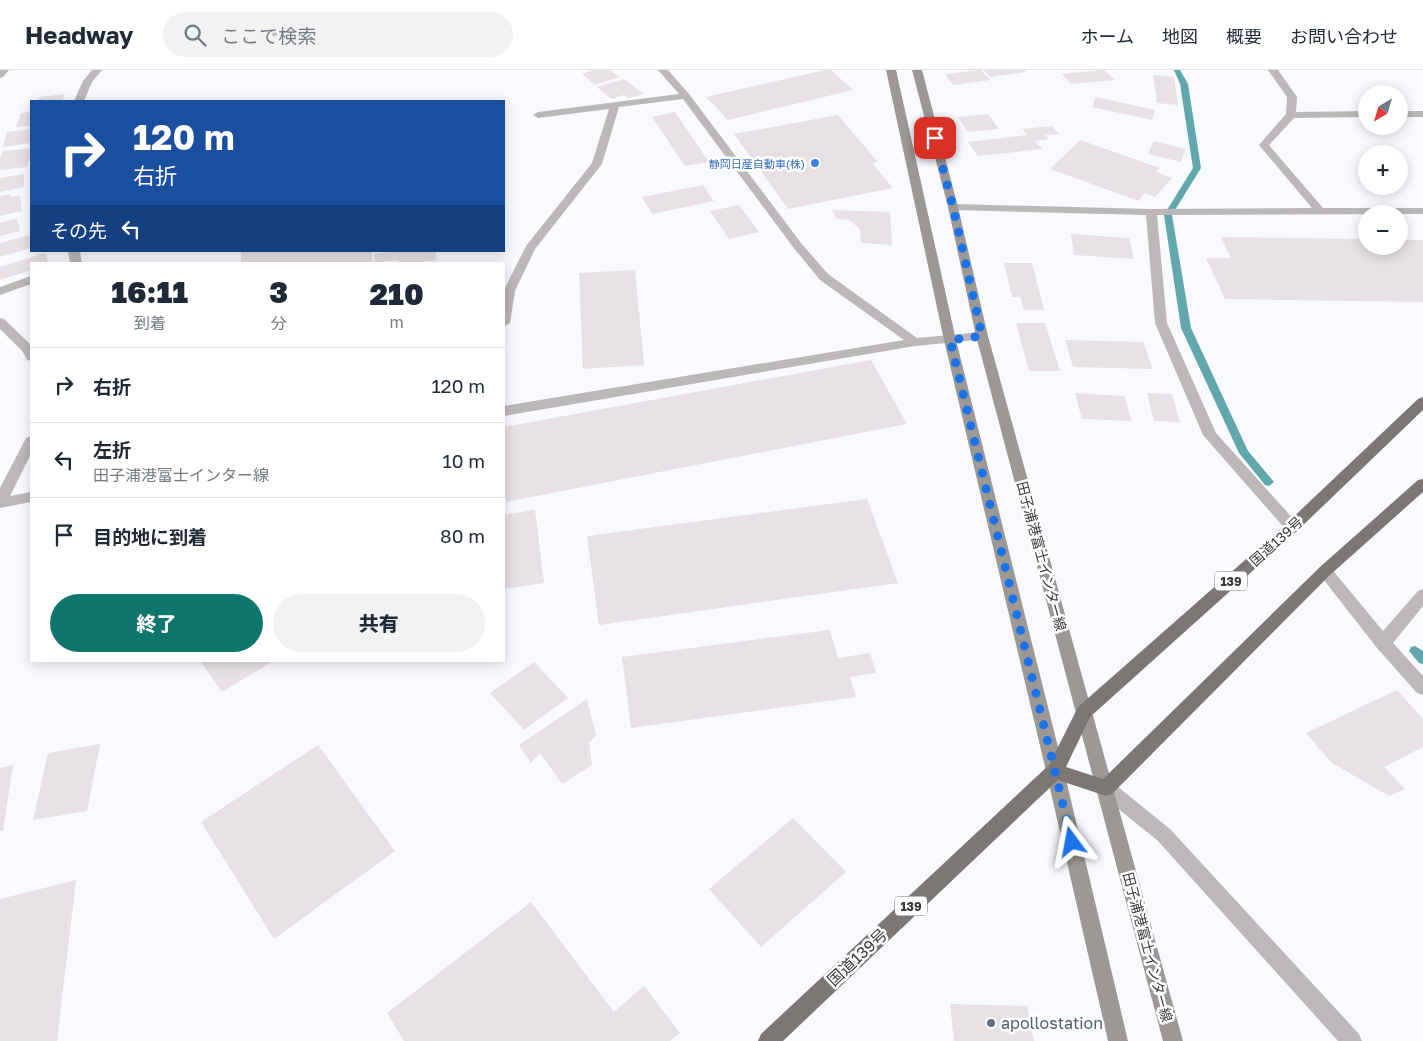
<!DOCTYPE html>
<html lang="ja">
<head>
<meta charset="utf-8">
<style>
  body { margin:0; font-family:"Golos Text","Noto Sans JP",sans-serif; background:#f2f2f3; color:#1f2937; height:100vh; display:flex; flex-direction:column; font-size:19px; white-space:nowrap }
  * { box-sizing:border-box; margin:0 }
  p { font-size:16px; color:#747a83 }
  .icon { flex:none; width:28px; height:28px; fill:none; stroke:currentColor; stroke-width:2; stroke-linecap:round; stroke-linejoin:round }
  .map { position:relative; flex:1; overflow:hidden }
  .drawer { position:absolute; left:30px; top:192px; width:475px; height:400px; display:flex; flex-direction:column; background:#fff; border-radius:0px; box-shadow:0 2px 12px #0003 }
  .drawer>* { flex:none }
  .hud { position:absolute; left:30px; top:30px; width:475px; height:152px; border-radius:0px; box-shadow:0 2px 12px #0003; background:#1a4fa0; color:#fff; overflow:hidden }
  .needle { width:32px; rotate:218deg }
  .buttons { position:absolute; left:1358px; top:15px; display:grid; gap:10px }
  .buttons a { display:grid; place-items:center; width:50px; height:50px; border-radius:50%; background:#fff; box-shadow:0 2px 12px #0003; font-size:25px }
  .pin { position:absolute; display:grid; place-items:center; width:42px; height:42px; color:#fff; margin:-21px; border-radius:10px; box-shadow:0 2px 8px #0006 }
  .me { position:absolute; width:55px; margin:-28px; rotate:347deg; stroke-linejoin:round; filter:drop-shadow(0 0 4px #0008) }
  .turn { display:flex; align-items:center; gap:18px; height:105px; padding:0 20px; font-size:22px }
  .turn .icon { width:65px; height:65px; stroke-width:2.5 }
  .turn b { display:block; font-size:35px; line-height:42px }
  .then { display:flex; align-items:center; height:48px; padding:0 20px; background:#0003; gap:10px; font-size:19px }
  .eta { display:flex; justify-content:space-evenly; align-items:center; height:85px; text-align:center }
  .eta b { font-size:30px; font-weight:800; line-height:35px }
  .cta { display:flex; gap:10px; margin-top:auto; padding:10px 20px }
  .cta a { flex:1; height:58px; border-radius:30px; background:#0f766e; color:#fff; font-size:20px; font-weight:800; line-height:58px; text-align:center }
  .cta a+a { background:#f2f2f3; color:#1f2937 }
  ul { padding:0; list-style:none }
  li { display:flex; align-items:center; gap:15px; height:75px; padding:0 20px; border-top:1px solid #e0e1e3 }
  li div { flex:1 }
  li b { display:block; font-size:19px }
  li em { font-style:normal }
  header { display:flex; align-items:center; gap:30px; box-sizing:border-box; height:70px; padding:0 25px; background:#fff; border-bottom:1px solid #e0e1e3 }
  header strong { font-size:24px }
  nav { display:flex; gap:28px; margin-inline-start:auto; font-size:18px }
  .search { width:350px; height:45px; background:#f2f2f3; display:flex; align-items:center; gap:12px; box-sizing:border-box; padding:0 18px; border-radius:28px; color:#747a83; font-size:19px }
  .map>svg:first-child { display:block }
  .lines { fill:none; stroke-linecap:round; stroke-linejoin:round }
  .stream { fill:#61a7ab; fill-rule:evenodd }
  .building { fill:#e7e0e4 }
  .minor { fill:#bbb8b7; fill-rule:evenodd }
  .secondary { fill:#9c9896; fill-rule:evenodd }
  .trunk { fill:#7c7775; fill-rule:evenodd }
  .route { stroke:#1a73e8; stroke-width:9; stroke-dasharray:0 16.2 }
  .shop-dot { fill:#3f7fe0; stroke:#fff; stroke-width:2 }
  .service-dot { fill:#5c6f8a; stroke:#fff; stroke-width:2 }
  .labels { text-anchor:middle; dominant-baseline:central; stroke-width:5; stroke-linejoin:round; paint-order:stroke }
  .far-shop-label { font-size:11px; fill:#366cbe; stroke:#fff; text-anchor:end }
  .shield { fill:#fff; stroke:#747476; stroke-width:1 }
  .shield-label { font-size:12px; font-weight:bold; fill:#38393b }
  .street-label { font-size:14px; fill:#38393b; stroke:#fff }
  .near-street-label { font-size:16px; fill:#38393b; stroke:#fff }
  .near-service-label { font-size:16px; fill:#4e5e75; stroke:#fff; text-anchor:start }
</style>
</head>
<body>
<header>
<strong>Headway</strong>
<div class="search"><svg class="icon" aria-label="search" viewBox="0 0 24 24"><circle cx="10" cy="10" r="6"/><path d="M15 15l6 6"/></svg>ここで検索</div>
<nav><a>ホーム</a><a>地図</a><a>概要</a><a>お問い合わせ</a></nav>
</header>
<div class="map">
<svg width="1423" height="971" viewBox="0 0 1423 971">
  <rect width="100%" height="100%" fill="#f8faff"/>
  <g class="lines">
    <path class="stream" d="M1174,0h6l8,14 13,84 -29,47 19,113 57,123 26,31 -5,4 -4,-1 -26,-32 -58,-125 -17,-113 29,-47 -13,-84z
      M1415,576l8,5v13l-4,-1 -10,-12 2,-4z"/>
  </g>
  <path class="building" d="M594,0h16l9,7 -24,8 -13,-11z
    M825,0h6l22,20 -125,30 -22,-23z
    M981,0l9,10 -37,5 -8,-11z
    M984,0h40l2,2 -36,5z
    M1104,0l11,10 -44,4 -9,-10z
    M1153,5l21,2 4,28 -21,-2z
    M624,9l20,15 -15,4 -5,-3 -13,4 -14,-12z
    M65,24l-3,7h-24l2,-4z
    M1096,27l59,13 -3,10 -60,-13z
    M31,42v14l-15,1 5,-14z
    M675,42l34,50 -24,4 -33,-49z
    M988,44l11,15 -31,3 -10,-15z
    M838,45l40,47 -6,1 21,25 -105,21 -54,-75z
    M1052,56l7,8 -14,1 4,4 -14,2 7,8 -64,7 -10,-14 59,-7 -4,-6z
    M31,59v14l-28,4 4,-15z
    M1080,70l80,28 -4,4 16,6 -17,19 -10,-4 -6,8 -89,-32z
    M1154,71l32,8 -5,13 -33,-8z
    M31,78v7l-4,12 -27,3v-11l3,-8z
    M24,104v13l-24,5v-14z
    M703,115l11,16 -62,13 -10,-17z
    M10,124v3l10,-2 2,16 -22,5v-20z
    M739,135l20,27 -30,7 -19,-28z
    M832,140l58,2 2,33 -31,-2 -1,-14 -11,-9 -12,-1z
    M17,148l3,13 -20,5v-13z
    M1071,164l58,4 5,21 -60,-4z
    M30,165l1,13 -31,9v-14z
    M1221,167l145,2v7h33v-6h24v62l-198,-3 -19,-41h25z
    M247,181h124l2,13h-132v-12z
    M393,181h42l2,9 -29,4h-9l-1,-4 -23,3 -1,-9z
    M45,183l3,8 -2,1 1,2h-16v6l-31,10v-13z
    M1004,193h28l12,47h-20l-4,-13h-8z
    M635,200l9,95 -61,4 -4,-96z
    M1016,253h29l15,48h-31z
    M1065,270l78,2 10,27 -80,-2z
    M871,290l36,64 -401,78 -2,-13v-62z
    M1075,323l49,3 8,25 -50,-2z
    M1147,323l25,1 8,28 -26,-1z
    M867,429l31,84 -299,42 -12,-89z
    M535,440l9,73 -40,6v-74z
    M830,560l8,28 32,-5 6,20 -26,4 6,20 -225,31 -9,-71z
    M200,591h73l-51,31z
    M534,592l34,36 -44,32 -34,-37z
    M1397,620l26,29v28l-39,20 21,22 -16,7 -57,-33 -26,-30z
    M587,629l9,36 -7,8 3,22 -30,19 -22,-31 -9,10 -12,-18z
    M100,674l-13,67 -54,9 15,-67z
    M318,675l77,106 -121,88 -73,-117z
    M13,695l-10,66h-3v-63z
    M793,748l53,54 -85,75 -52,-58z
    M76,810l-19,161h-57v-142z
    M531,832l83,110 30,-26 36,47 -10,8h-266l-17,-28z
    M950,934l77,2 7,35h-80z"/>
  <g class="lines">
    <path class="minor" d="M0,0h9l-6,7 -3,1z
      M92,0h10l-10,12 -8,19h-10l9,-20z
      M658,0h10l21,24 112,149 27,31 89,64 65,-6 6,4 -2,3 -71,7 -411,70v-10l400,-66 -84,-60 -27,-33 -110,-148 -64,8 -17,57 -67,85 -20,42 -5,32 -6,4v-37l22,-44 66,-83 17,-54 -71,9 -5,-3 5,-3 141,-18z
      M1268,0h10l19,27 -1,15 70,-1v6l-72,1 -25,27 54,63h100v6l-266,1 10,108 49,110 81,90 2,4 -2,4 -5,2 -5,-2 -84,-96 -48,-112 -9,-108 -193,-5 -5,-3 5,-3 198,5 161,-1 -53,-63 27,-31 1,-17z
      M1399,41h24v6h-24z
      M68,181h12l2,13h-12z
      M31,206v8l-31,11v-8z
      M0,248l4,1 27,26v16l-4,-1 -4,-8 -23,-23z
      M31,366v18l-21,42 21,-4v10l-31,6v-20l26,-50z
      M1325,495l5,2 53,64 35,-40 5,-2v17l-30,37 30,33v19l-6,-2 -40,-45 -57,-73 -3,-4 3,-4z
      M1106,710l6,2 58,47 189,205 3,7h-24l-180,-200 -58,-47 -3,-6 3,-6z"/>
    <path class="secondary" d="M886,0h10l60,270 108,431 64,270h-20l-62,-270 -102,-431z
      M912,0h10l36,137 30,129 195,705h-20l-187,-705 -28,-129z"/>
    <path class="trunk" d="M1423,327v13l-126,121 -207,186 -24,50 37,12 217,-212 98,-87 5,-1v13l-93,83 -218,219 -6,2 -48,-16 -275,261h-25l3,-7 288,-269 29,-58 209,-184 131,-124z"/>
  </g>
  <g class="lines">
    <path class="route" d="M935,68l18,69 29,129 -32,4 122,502"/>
  </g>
  <circle class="shop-dot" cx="815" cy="93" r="5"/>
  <circle class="service-dot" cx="991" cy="953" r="5"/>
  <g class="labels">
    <g class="far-shop-label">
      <text x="805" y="93">静岡日産自動車(株)</text>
    </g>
    <g class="shield">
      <rect x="1215" y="501.5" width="32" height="19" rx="4"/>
      <rect x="895" y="826.5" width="32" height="19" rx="4"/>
    </g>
    <g class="shield-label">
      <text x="1231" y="511">139</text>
      <text x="911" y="836">139</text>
    </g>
    <g class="street-label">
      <text transform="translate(1276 471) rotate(-42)">国道139号</text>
      <text transform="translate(1042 486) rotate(75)">田子浦港富士インター線</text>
      <text transform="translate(1148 877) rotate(75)">田子浦港富士インター線</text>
    </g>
    <g class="near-street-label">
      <text transform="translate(857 887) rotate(-43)">国道139号</text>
    </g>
    <g class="near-service-label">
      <text x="1001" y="953">apollostation</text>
    </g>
  </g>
</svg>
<div class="buttons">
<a><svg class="needle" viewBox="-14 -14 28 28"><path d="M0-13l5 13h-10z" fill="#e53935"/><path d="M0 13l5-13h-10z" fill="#747a83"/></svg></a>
<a>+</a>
<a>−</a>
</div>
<div class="pin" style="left:935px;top:68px;background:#d93025"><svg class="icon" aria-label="arrive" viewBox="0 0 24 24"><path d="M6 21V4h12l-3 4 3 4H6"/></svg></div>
<svg class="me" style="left:1072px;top:772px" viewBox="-20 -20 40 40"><path d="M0-17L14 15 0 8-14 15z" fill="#1a73e8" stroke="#fff" stroke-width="4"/></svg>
<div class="hud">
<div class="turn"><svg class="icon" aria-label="right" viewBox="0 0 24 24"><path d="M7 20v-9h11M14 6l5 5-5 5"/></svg><div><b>120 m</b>右折</div></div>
<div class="then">その先<svg class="icon" aria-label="left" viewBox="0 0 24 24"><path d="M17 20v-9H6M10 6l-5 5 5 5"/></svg></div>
</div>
<section class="drawer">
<div class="eta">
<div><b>16:11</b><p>到着</p></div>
<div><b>3</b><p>分</p></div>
<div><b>210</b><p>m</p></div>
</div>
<ul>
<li><svg class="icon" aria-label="right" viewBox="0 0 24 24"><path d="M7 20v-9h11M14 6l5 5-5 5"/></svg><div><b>右折</b></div><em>120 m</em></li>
<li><svg class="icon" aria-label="left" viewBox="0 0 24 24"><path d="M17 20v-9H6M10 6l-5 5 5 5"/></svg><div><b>左折</b><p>田子浦港富士インター線</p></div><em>10 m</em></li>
<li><svg class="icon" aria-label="arrive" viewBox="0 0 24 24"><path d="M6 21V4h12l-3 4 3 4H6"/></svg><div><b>目的地に到着</b></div><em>80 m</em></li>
</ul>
<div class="cta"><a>終了</a><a>共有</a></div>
</section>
</div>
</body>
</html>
